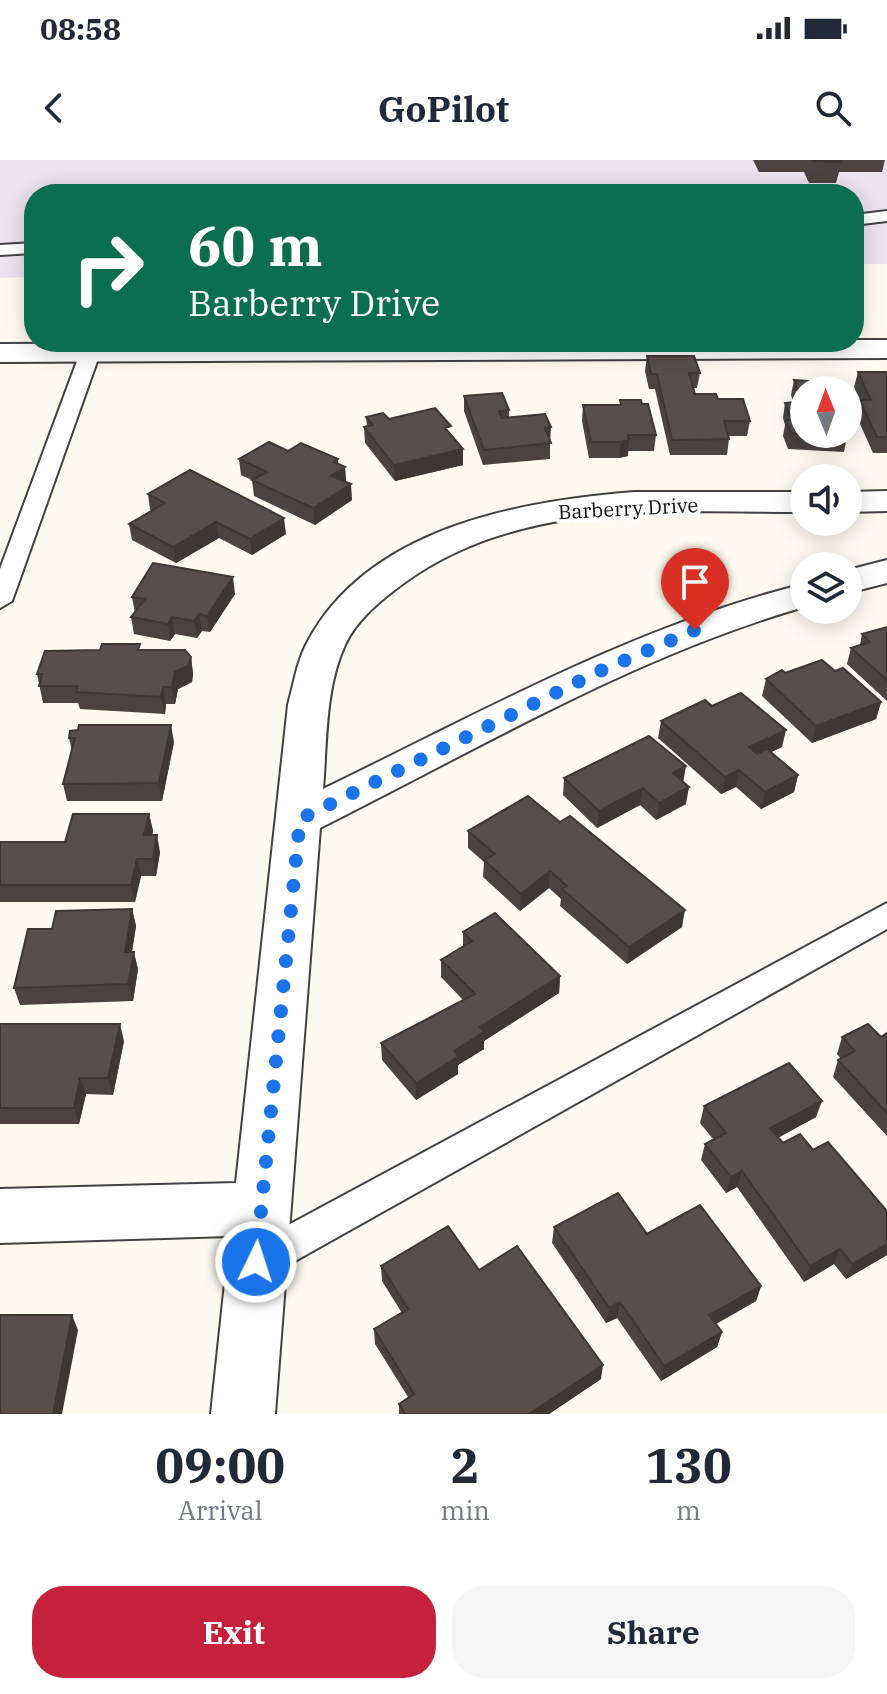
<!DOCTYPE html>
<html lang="en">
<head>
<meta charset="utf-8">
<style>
  body { margin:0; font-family:"IBM Plex Serif",serif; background:#f6f6f7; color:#1f2937; height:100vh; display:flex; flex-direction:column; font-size:30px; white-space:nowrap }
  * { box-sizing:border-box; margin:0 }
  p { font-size:26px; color:#747a83 }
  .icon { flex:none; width:44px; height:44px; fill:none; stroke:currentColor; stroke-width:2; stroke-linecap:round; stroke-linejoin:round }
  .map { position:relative; height:1254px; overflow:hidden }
  .panel { display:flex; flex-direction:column; background:#fff; flex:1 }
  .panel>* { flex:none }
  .hud { position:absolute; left:24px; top:24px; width:840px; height:168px; border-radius:32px; box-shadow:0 4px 20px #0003; background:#0b6e4f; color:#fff; overflow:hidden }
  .needle { width:52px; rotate:359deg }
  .fabs { position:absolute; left:790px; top:216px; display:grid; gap:16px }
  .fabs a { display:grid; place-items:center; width:72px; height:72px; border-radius:50%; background:#fff; box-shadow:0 4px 20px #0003; font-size:40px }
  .pin { position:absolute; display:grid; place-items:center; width:68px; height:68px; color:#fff; margin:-82px -34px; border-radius:50% 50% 50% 0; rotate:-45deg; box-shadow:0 0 8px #0007 }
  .pin .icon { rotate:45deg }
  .me { position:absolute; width:88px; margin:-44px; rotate:4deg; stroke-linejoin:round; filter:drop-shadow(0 0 6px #0008) }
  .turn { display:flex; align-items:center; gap:28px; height:168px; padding:0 32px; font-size:36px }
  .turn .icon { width:104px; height:104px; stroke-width:2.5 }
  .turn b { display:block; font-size:56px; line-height:68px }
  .eta { display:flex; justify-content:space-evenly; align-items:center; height:136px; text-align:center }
  .eta b { font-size:48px; font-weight:800; line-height:56px }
  .button { display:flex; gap:16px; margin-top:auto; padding:16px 32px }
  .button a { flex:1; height:92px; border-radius:32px; background:#c5213c; color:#fff; font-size:32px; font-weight:800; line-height:92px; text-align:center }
  .button a+a { background:#f6f6f7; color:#1f2937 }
  .status { display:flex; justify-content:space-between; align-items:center; height:56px; padding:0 40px; background:#fff; direction:ltr }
  .status svg { height:22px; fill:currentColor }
  header { display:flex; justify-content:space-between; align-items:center; height:104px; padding:0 32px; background:#fff; font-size:36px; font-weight:800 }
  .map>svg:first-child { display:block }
  .industrial { fill:#ebe3ee }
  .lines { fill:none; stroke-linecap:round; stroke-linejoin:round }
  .service-casing { stroke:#424242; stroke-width:4 }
  .minor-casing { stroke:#424242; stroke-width:4 }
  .tertiary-casing { stroke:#424242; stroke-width:4 }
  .service { fill:#fff; fill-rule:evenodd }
  .minor { fill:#fff; fill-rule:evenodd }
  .tertiary { fill:#fff; fill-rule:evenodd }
  .wall { fill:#4c4340 }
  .shaded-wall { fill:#3e3734 }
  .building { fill:#584e4b; stroke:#3e3734; stroke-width:2 }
  .route { stroke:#1a73e8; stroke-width:14; stroke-dasharray:0 25.2 }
  .labels { text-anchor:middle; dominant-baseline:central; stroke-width:8; stroke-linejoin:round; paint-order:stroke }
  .far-street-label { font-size:20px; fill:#0f0f0f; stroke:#fff }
</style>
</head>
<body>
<div class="status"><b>08:58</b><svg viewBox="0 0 49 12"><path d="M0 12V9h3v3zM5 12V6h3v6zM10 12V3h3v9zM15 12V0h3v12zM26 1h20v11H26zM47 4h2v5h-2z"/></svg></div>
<header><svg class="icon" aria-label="back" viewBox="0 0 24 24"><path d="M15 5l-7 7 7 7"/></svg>GoPilot<svg class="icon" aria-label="search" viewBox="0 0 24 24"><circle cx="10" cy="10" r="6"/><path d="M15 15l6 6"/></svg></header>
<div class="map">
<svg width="887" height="1254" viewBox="0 0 887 1254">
  <rect width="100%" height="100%" fill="#fffbf1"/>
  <path class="industrial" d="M0,0h887v104h-33v-70h-820v83l-34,1z"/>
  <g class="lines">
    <defs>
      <path id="service" d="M887,51v10l-33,4v-10z
        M34,83v10l-34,2v-10z
        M90,187l10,6 -88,248 -12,7v-39l80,-216z
        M887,743v26l-617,346 -13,5 -13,-5 -6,-13 6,-13z"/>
      <path id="minor" d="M887,331v20l-39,1v-20z
        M634,332h170v20c-136,0 -285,-13 -400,71 -23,17 -47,36 -59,62 -20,43 -18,97 -22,144 157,-76 312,-163 481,-205v23c-170,49 -326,142 -484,221l-45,586h-64l19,-178 -230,7v-54l236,-6 52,-478c6,-22 9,-44 20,-64 61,-113 211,-140 326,-149z
        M887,400v23l-39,10v-23z"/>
      <path id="tertiary" d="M854,180h33v18l-887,4v-18z"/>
    </defs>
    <use href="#service" class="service-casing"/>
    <use href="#minor" class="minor-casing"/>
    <use href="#tertiary" class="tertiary-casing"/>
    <use href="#service" class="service"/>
    <use href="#minor" class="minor"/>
    <use href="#tertiary" class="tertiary"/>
  </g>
  <path class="wall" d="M753,0h132l-3,12h-43l-3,11h-27l-5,-11h-45z
    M647,196l53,17 -3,15h-4l2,6 23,5 32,22 -3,15h-19l1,3 -2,16h-57l-15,-66h-6l-4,-18z
    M858,212h29v81h-14l-17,-38 4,-15 -6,-13z
    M794,220l10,10v44l43,2 -3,16 -56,-3 -5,-13 2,-11 -2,-7 2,-15 8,-1 -2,-7z
    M464,236l45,14v7l41,24v18l-67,6 -19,-54z
    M620,240l22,4 14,31 -2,16h-26v5l-9,2h-30l-7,-37 1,-16h37z
    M366,257l23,2 62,16 12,30 -68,16 -30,-38 -1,-16 3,-1z
    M239,299l100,5 6,3 1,15 6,18 -37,25 -61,-29 -2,-16 -11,-5z
    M148,334l138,40 -34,21 -33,-17 -43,25 -44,-23 -3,-16 23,-13 -2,-1z
    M235,434l-25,38 -8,-1 -5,7 -22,-4 -5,7 -36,-7 -3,-17 4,-4 -3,-16z
    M887,467v74l-40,-37 4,-16 9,-3 2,-11z
    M141,490l50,7 2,17 -1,8 -14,7 -3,15h-9l-1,10 -85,-5 -2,-6h-35l-6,-29z
    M785,513l96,29 -5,17 -64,24 -50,-47 4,-17z
    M712,546l70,41 -11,5 27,23 -4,17 -33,17 -25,-22 -15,7 -63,-56 3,-17z
    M69,578l105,4 -12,59h-95l-4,-17 9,-33z
    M564,618l119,4 3,22 -30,16 -16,-15 -43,23 -34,-33z
    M149,654l4,17 -1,4 8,17 -4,24h-15l-6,26h-135v-60h65z
    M560,662l122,105 -55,37 -67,-58 1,-7 -12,-11 -29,23 -37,-34 1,-15 -16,-14v-17z
    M132,749l4,17 -4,26 6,17 -5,32 -113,4 -6,-17 38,-59z
    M463,772l97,44 -1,17 -75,48v8l-26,16v9l-42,26 -34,-40 -1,-17 82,-43 -22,-23v-17l22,-13z
    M0,864l124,17 -11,54 -27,-1 -7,30h-79z
    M887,873v103l-54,-59 5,-17 3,-1 -4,-5 5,-17h39z
    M704,946l112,11 -38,21 5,5 30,7 74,61v44l-41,24 -12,-15 -30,18 -67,-95 -11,6 -25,-33 4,-16 8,-5 -13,-16z
    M554,1067l93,7 114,52 -5,15 -40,23 6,8 -5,15 -56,34 -44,-63 -11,5 -54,-80z
    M381,1106l98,4 122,109 -52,35h-150v-10l9,-7 -33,-53 -1,-15 28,-16 -20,-32z"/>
  <path class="shaded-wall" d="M551,267l-1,16 -5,-15z
    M629,280l-1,16 -9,2 2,-16z
    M463,289v16l-68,16 -1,-16z
    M338,299l1,12 6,-4 1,16 -15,-7 3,-14z
    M351,324l1,16 -37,25 -2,-17z
    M284,358l2,16 -34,21 -2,-16z
    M216,362l3,16 -43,25 -3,-16z
    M233,417l2,17 -25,38 -3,-16z
    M199,454l3,17 -5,7 -3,-17z
    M172,457l3,17 -5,7 -2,-17z
    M191,497l2,17 -1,8 -14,7 -3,15 -3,-17 3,-15z
    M163,527l3,17 -1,10 -4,-17z
    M881,542l-5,17 -64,24 4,-17z
    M171,565l3,17 -12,59 -3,-18z
    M786,570l-4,17 -36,17 3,-17z
    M686,606l-3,17 -10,-10z
    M739,610l-3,17 -15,7 4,-17z
    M798,615l-4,17 -33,17 4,-17z
    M689,627l-3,17 -30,16 3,-17z
    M643,628l-3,17 -43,23 2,-17z
    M149,654l4,17 -5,21 -4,-17z
    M157,675l3,17 -4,24 -3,-17z
    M137,699l4,17 -6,26 -4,-17z
    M550,711l-1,17 -29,23 1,-17z
    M132,749l4,17 -7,43 -4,-17z
    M685,750l-3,17 -55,37 2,-17z
    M134,792l4,17 -5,32 -5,-17z
    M560,816l-1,17 -75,48v8l-26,16v9l-42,26v-17l64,-56z
    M120,864l4,17 -11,54 -5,-17z
    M80,918l6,16 -7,30 -5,-16z
    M822,941l-6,16 -51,27 5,-16z
    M742,1011l-5,16 -11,6 5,-16z
    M887,1084v11l-41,24 6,-15z
    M840,1089l-6,15 -30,18 6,-16z
    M761,1126l-5,15 -51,29 4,-15z
    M620,1142l-3,16 -11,5 3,-15z
    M72,1155l6,15 -16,84h-9z
    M722,1172l-5,15 -56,34 3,-15z
    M603,1205l-2,14 -52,35h-20z"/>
  <path class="building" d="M812,0h28l1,2 -28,-1z
    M647,196h47l6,17h-11l6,21h21l2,5h25l7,22h-26l5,18 -57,1 -15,-66h-6z
    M858,212h29v65h-10l-17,-37h11z
    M794,220l43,3 3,7h-36v5h-4z
    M502,233l7,17 -10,1 3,7 43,-4 6,13 -6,1 6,15 -67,7 -20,-54z
    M620,240h21l1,4h6l8,31h-28l1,5 -8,2h-30l-8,-37h38z
    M804,241v33l-13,-1 -5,-13h6l-7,-17z
    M435,248l16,18 -6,2 18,21 -69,16 -30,-38 9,-2 -7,-8 17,-4 6,6z
    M809,274h37l1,2z
    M269,282l19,9 13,-8 37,16 -4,3 11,5 -14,9 20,8 -38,24 -61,-28 15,-8 -28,-13z
    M190,310l94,48 -34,21 -34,-17 -43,25 -44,-23 36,-21 -17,-9z
    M153,403l80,14 -26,39 -8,-2 -5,7 -22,-4 -4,7 -37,-7 14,-18 -13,-2z
    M887,467v53l-36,-32 19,-6 -8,-8z
    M102,484h38l-2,6h47l6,7 -2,8 -14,7 -3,15h-9l-2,10 -85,-5 2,-6h-39l3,-12h-5l8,-23 55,-1z
    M822,500l13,11 8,-3 38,34 -65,24 -50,-47 16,-9 3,3z
    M741,533l45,37 -37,17 8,7 10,-5 31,26 -33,17 -26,-22 -14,7 -64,-56 44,-21 7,6z
    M79,565h92l-12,58 -96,1 12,-46h-6l1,-7 8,-1z
    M649,576l37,30 -13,7 16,14 -30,16 -16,-15 -44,23 -35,-33z
    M528,636l32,26 10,-6 115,94 -56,37 -67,-58 5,-3 -17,-15 -29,23 -37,-34 11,-6 -27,-23z
    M73,654h76l-5,21h13l-4,24h-16l-6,26h-131v-43h65z
    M132,749l-7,43h9l-6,32 -114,4 14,-59h24l4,-18z
    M495,753l65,63 -80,51 4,5 -30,19 4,6 -42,26 -35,-40 94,-49 -34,-34 31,-19 -9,-9z
    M0,864h120l-12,54h-28l-6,30h-74z
    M868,864l13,13 6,-4v80l-49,-53 17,-9 -13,-14z
    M789,903l33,38 -52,27 13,15 17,-9 13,16 15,-8 59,69v33l-35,20 -12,-15 -30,17 -68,-95 -11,6 -26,-33 21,-11 -22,-27z
    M618,1033l29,41 53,-29 61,81 -52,29 13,17 -58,34 -44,-64 -11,6 -55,-81z
    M448,1066l31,44 38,-24 86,119 -74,49h-124l-6,-10 15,-10 -40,-65 34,-20 -27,-43z
    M0,1155h72l-19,99h-53z"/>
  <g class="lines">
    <path class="route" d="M256,1102l44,-443 298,-147 97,-42"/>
  </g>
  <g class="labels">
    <g class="far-street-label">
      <text transform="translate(628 348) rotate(-3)">Barberry Drive</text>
    </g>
  </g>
</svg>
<div class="fabs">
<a><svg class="needle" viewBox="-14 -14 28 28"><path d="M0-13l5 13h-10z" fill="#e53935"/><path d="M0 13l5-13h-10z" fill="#747a83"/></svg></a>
<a><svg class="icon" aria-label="sound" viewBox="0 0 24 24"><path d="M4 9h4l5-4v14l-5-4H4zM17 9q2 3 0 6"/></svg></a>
<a><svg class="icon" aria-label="layers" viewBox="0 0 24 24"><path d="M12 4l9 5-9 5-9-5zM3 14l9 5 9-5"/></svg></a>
</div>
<div class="pin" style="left:695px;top:470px;background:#d93025"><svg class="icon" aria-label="arrive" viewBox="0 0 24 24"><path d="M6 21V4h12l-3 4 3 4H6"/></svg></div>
<svg class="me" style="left:256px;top:1102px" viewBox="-20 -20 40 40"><circle r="17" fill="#1a73e8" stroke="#fff" stroke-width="3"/><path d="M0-11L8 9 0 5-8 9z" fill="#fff"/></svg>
<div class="hud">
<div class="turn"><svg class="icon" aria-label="right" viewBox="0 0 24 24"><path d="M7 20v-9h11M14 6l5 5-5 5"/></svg><div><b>60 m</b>Barberry Drive</div></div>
</div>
</div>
<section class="panel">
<div class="eta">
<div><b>09:00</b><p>Arrival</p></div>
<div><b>2</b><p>min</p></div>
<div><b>130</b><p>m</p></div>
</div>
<div class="button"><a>Exit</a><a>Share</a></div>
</section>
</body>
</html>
